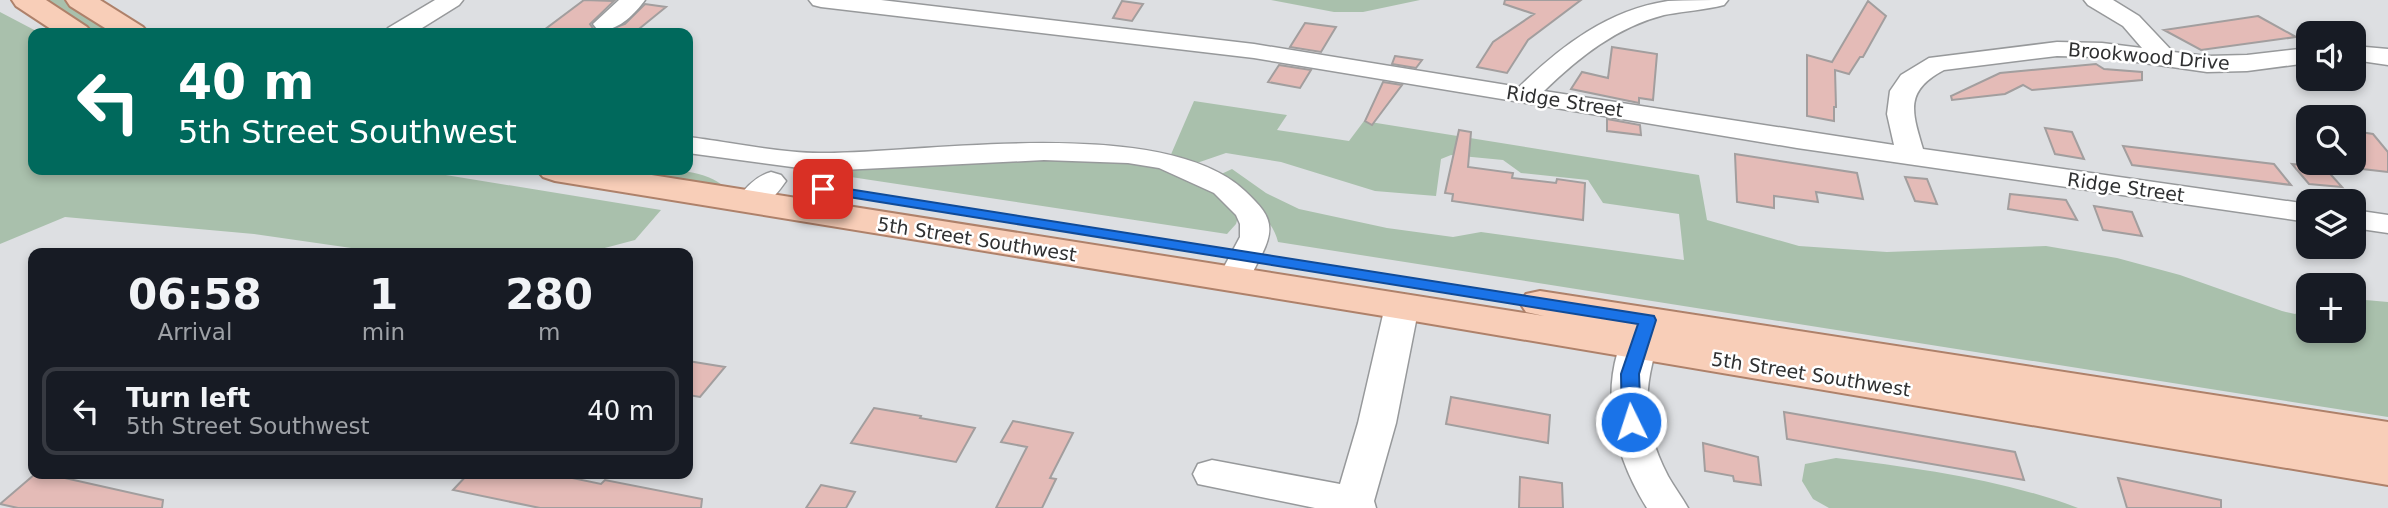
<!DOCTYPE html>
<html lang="en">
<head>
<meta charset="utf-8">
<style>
  body { margin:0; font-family:"DejaVu Sans",sans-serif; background:#242831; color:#f1f3f6; height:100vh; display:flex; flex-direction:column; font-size:26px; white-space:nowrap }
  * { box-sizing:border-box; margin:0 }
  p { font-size:23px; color:#9ea1a6 }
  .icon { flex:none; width:38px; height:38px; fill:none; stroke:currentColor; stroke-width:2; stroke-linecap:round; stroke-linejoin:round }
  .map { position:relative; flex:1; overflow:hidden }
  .panel { position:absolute; left:28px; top:248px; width:665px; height:231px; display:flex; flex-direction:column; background:#171b24; border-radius:14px; box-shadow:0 4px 10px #0003 }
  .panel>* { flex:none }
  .banner { position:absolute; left:28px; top:28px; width:665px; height:147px; border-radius:14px; box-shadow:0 4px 10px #0003; background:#00695c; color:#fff; overflow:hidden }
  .fabs { position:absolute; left:2296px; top:21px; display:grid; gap:14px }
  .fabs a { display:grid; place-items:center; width:70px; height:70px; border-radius:14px; background:#171b24; box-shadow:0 4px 10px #0003; font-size:35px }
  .pin { position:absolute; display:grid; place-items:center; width:60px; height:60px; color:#fff; margin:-30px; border-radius:14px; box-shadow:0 4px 10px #0006 }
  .me { position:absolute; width:77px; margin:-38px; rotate:356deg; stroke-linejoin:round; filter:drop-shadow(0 0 5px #0008) }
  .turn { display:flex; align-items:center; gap:24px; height:147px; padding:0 35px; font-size:32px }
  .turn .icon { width:91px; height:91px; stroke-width:2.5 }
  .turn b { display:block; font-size:49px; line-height:60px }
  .eta { display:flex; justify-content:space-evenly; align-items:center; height:119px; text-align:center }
  .eta b { font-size:42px; font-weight:800; line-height:49px }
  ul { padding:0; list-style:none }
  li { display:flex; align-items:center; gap:21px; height:88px; margin:0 14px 10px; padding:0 21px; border:4px solid #363941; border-radius:14px }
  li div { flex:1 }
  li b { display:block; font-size:26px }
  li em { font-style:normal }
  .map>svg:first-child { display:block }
  .green { fill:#a9c0ac }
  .building { fill:#e4bbb7; stroke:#a29e9e; stroke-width:2 }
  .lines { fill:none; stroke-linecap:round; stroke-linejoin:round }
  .minor-casing { stroke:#97999b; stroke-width:3 }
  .major-casing { stroke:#ae816a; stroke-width:4 }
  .minor { fill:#fff; fill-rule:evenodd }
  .major { fill:#f8ceb8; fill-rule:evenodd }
  .route { fill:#1a73e8; stroke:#114b97; stroke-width:2 }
  .labels { text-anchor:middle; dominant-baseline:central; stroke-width:5; stroke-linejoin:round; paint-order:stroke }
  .street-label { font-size:19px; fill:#2f3031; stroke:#fff }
</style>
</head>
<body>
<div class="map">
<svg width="2388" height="508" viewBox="0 0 2388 508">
  <rect width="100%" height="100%" fill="#dddfe2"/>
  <path class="green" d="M40,0h24l51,33h-23z
    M1271,0h149l-57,12h-29z
    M0,12l40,21h-7v137h382l246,40 -26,30 -53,14h-189l-139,-20 -189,-17 -65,27z
    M1194,101l93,14 -10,15 72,11 15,-20 335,54 8,45 92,26 88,6 159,-6 71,12 63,17 102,36 13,3 8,-4 5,-10v31h46v-32l34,3v115l-1110,-175c-6,-28 -41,-48 -61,-66l15,-7 34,24 33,16 88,19 66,9 28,-5 203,28 -5,-46 -76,-11 -15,-23 -67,-7 -18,-13 -52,-5 -10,4 -5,37 -61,-5 -94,-29 -55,-9 -35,12 -22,-6z
    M989,157l140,1 76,24 33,35 -2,7 -9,10 -396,-60 -8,-5z
    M598,170c34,0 107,-8 129,20z
    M1836,458c80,10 166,21 242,50h-249l-16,-9 -11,-18 3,-17z"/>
  <path class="building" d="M584,0l30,1 -24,23 5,7 8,1 22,-8 20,-20 21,3 -32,26h-94z
    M1505,0h76l-53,40 -21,33 -30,-6 16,-25 41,-28 -30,-10z
    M1122,1l21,3 -11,17 -19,-3z
    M1868,1l18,15 -23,41h-3l-11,17 -14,-4 1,37h-2v14l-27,-5v-61l25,7z
    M2258,16l38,21 -95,13 -37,-20z
    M1305,23l31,4 -15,25 -31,-5z
    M1612,47l45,7 -4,46 -14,-2v5l-68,-14 11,-17 26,6z
    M1395,56l27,4 -6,8 -24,-4z
    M2096,64l8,5 38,3v8l-110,10 -9,-5 -18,9 -53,6 -1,-4 49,-23z
    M1279,65l32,5 -11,18 -32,-6z
    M1383,82l19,3 -30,40 -7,-4z
    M1607,119l33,6 1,10 -34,-4z
    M2045,128l27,4 12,27 -29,-5z
    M1459,130l12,2 -3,35 45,6 -1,5 44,5 1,-4 28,4 -2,37 -131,-19 1,-7 -8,-1z
    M2354,131l19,3 15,18v20l-34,-4z
    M2123,146l151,18 17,21 -159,-20z
    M1735,154l122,19 6,26 -47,-7 2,10 -44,-6v12l-37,-6z
    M2292,164l32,3 18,20 -33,-3z
    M1905,177l22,2 10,25 -22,-3z
    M2010,194l56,6 11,20 -69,-11z
    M2094,206l38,6 10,24 -39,-6z
    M688,361l37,6 -25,30 -12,-2z
    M1451,397l99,18 -2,28 -102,-19z
    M874,408l47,8 -1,2 55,10 -19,34 -105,-19z
    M1784,412l231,40 9,28 -237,-41z
    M1013,421l60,12 -23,45 6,1 -14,29h-46l31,-61 -26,-5z
    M1703,443l55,14 3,28 -27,-4 -1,-5 -28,-5z
    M35,474h12l116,26 -1,8h-144l-18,-4z
    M468,474h85l48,10 4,-4 97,19 -1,9h-161l-87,-18z
    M1520,477l42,6 1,25h-44z
    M2118,478l103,22v8h-94z
    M821,485l34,7 -9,16h-40z"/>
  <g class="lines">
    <defs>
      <path id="minor" d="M435,0h28l-4,5 -45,28h-29l3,-5z
        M619,0h26c-11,15 -30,34 -48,29l-4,-5z
        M809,0h72l373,44 265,43c42,-41 89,-77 149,-86 19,-1 40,-1 60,-1l-4,5c-19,5 -40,6 -60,10 -47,12 -85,42 -120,76l350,54 -7,-31 3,-23 11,-16 28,-17 128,-16 45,1 40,5 -19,-22 -35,-21 -4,-5h29l26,16 34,36 34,4 40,-1 61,-7v15l-61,8 -40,1 -105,-15 -45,-1 -113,14c-40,21 -32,42 -21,79l385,55v18l-511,-74 -543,-90 -433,-51 -8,-2z
        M2354,46l34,3v16l-34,-5z
        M688,137c42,5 96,17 137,16 107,-1 339,-38 420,38 23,22 32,33 17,63 -6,11 -11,23 -18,33l-11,3 -11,-3 -5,-7 23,-43v-13l-4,-9 -22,-22 -55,-25 -31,-5 -84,-3 -222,11 -134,-18z
        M771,172l10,3 5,6c-12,17 -25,33 -47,27l-4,-6c9,-13 21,-26 36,-30z
        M2354,210l34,5v18l-34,-5z
        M1402,296l12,3 5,7 -23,117 -22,78 2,7h-61l-117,-24 -5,-10 5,-10 14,-4 128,24 18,-61 27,-117 5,-7z
        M1648,309l12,4 5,7c-20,61 -28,96 3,156 6,11 14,21 20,32h-41c-37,-59 -52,-133 -11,-195z"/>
      <path id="major" d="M12,0h34l41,27 5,6h-35l-41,-27z
        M66,0h34l43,27 5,6h-35l-43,-27z
        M537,170h83l924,146 -18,-4 -6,-9 6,-9 14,-3 848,131v63l-986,-166 -847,-138 -12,-4z"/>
    </defs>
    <use href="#minor" class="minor-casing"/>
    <use href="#major" class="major-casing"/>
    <use href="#minor" class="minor"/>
    <use href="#major" class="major"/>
  </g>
  <path class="route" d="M823,185l831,131 2,4 -17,54 2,48 -3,5h-13l-3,-5 -1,-48 17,-50 -820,-132 -2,-3 2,-3z"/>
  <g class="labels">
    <g class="street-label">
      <text transform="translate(2149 56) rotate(5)">Brookwood Drive</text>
      <text transform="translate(1565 101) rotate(9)">Ridge Street</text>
      <text transform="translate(2126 187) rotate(8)">Ridge Street</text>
      <text transform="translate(977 239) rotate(9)">5th Street Southwest</text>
      <text transform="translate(1811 374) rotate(9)">5th Street Southwest</text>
    </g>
  </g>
</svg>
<div class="fabs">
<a><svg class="icon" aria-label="sound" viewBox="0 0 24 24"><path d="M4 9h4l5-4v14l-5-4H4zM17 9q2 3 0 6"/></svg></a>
<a><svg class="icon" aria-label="search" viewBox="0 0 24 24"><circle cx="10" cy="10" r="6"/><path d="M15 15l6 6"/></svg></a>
<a><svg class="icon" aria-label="layers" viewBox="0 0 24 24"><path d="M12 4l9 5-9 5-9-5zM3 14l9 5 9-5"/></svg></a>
<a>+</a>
</div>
<div class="pin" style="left:823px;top:189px;background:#d93025"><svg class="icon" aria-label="arrive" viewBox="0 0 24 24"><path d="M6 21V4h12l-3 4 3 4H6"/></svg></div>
<svg class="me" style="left:1631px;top:422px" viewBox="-20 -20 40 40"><circle r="17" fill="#1a73e8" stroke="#fff" stroke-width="3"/><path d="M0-11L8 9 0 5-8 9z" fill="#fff"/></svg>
<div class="banner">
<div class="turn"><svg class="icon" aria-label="left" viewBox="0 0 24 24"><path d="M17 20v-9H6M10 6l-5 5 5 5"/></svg><div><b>40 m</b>5th Street Southwest</div></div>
</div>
<section class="panel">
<div class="eta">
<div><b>06:58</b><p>Arrival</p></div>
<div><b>1</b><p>min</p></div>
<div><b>280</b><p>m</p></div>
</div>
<ul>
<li><svg class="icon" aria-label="left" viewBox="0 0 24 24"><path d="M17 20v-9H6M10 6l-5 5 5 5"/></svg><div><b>Turn left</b><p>5th Street Southwest</p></div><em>40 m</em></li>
</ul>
</section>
</div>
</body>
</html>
